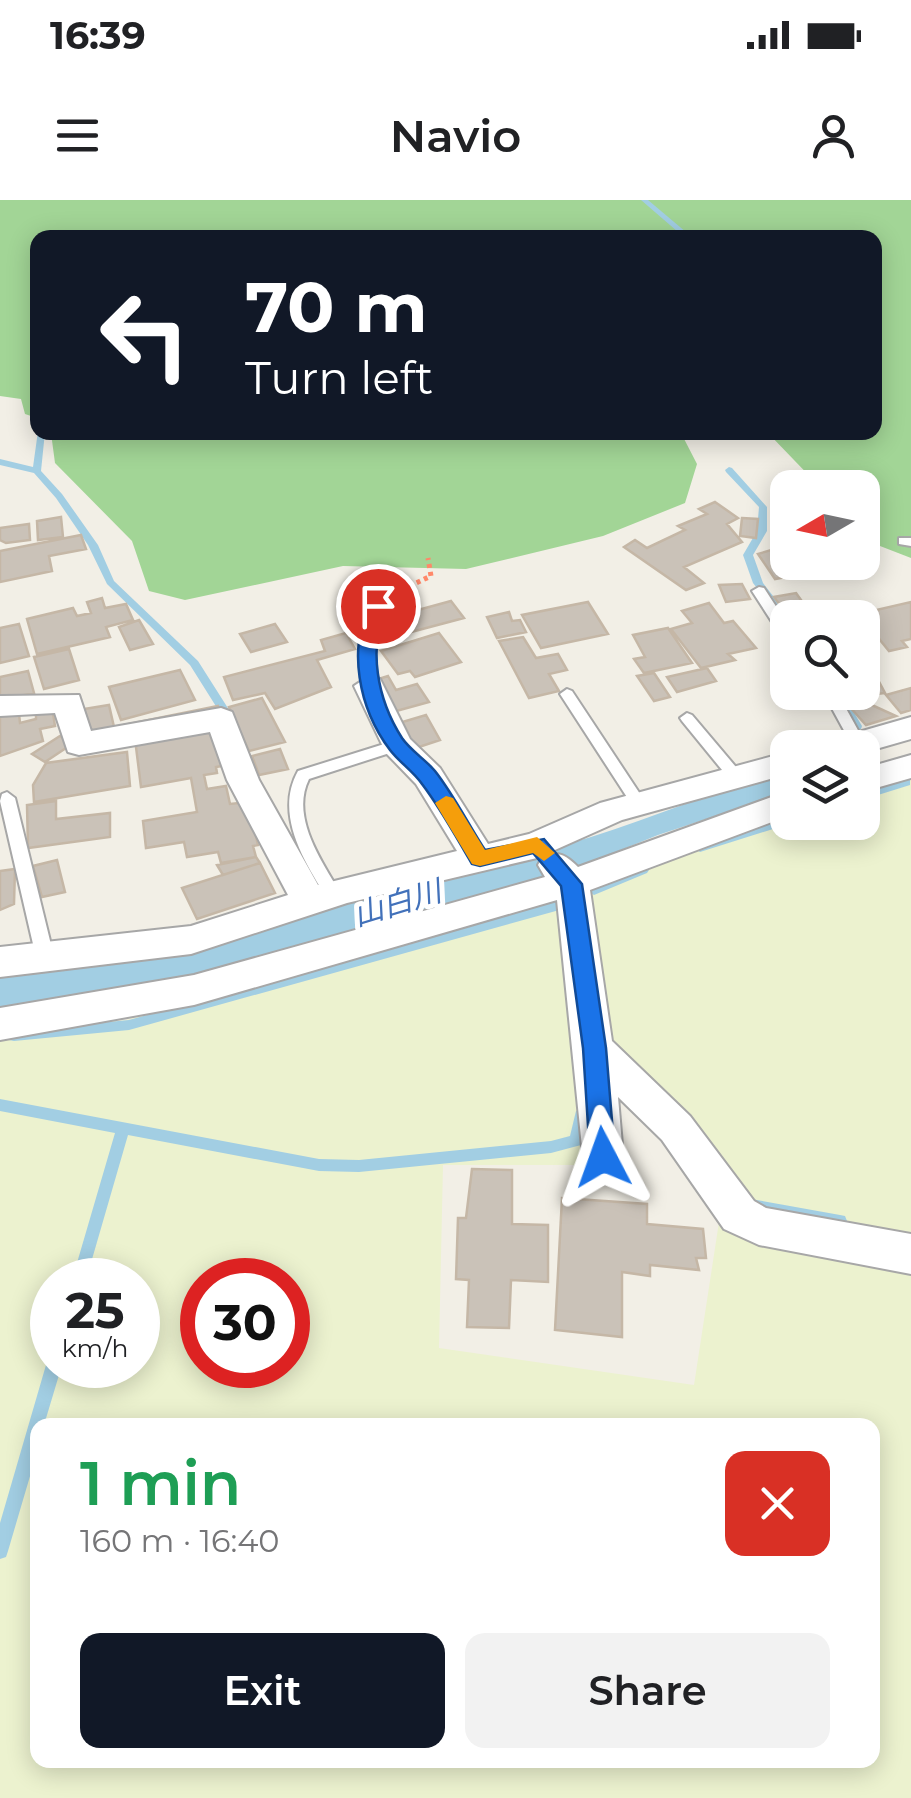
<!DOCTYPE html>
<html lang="en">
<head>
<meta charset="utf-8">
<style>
  body { margin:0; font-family:Montserrat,"Noto Sans JP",sans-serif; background:#f2f2f2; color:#202124; height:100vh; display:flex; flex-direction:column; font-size:38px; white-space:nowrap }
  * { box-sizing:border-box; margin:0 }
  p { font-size:32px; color:#757577 }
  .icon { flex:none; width:55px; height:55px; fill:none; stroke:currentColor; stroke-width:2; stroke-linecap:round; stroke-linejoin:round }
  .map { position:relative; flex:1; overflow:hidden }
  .side { position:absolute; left:30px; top:1218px; width:850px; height:350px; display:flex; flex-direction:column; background:#fff; border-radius:20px; box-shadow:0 5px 25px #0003 }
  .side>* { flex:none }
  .guide { position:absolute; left:30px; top:30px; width:852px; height:210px; border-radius:20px; box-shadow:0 5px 25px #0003; background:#111827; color:#fff; overflow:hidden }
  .needle { width:65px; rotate:261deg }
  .controls { position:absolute; left:770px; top:270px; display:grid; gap:20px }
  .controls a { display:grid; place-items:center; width:110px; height:110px; border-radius:20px; background:#fff; box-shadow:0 5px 25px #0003; font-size:50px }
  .speed { position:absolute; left:30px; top:1058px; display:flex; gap:20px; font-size:50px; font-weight:700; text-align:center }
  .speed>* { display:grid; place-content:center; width:130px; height:130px; border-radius:50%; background:#fff; box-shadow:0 5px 25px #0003; line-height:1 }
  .speed small { font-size:25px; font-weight:400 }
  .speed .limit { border:15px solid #d22; background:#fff; color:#111 }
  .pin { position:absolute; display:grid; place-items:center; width:85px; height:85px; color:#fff; margin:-42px; border:5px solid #fff; border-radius:50%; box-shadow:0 2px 10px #0007 }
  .me { position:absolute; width:110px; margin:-55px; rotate:356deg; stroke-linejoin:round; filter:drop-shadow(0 0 8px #0008) }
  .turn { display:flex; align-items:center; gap:35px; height:210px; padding:0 50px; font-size:45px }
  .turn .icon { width:130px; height:130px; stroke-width:2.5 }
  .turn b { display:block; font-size:70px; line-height:85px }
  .round { display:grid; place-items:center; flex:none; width:105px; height:105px; border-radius:20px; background:#f2f2f2 }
  .head { display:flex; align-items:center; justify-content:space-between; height:170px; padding:0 50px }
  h1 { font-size:60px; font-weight:600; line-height:75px; color:#1e9e55 }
  .cta { display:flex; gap:20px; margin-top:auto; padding:20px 50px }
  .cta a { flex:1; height:115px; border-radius:20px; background:#111827; color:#fff; font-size:40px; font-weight:600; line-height:115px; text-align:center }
  .cta a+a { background:#f2f2f2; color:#202124 }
  .status { display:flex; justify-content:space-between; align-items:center; height:70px; padding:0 50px; background:#fff; direction:ltr }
  .status svg { height:28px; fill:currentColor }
  header { display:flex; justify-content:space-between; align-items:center; height:130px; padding:0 50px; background:#fff; font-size:45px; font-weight:600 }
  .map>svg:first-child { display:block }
  .farmland { fill:#ecf2cf; fill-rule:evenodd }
  .forest { fill:#a2d596 }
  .water { fill:#a2cee3 }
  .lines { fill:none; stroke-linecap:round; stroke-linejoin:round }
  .stream { fill:#a2cee3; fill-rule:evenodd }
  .building { fill:#cac2b8; stroke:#c5b7a6; stroke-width:2.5 }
  .service-casing { stroke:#a7a7a7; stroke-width:4 }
  .minor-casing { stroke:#a7a7a7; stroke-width:4 }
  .path { stroke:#ff8869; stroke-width:5; stroke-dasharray:4 4; stroke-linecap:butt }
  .service { fill:#fff; fill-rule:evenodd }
  .minor { fill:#fff; fill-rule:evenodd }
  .route { fill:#1a73e8; stroke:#114b97; stroke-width:2.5 }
  .slow { fill:#f59e0b }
  .labels { text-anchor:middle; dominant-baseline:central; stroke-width:10; stroke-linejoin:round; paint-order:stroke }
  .water-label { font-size:30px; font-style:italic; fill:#4271ba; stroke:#fff }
</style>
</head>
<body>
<div class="status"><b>16:39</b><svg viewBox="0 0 49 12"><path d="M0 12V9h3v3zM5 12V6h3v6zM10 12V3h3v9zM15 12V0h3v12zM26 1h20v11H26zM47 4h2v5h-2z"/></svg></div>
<header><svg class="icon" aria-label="menu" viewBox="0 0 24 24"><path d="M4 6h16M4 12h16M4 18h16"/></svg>Navio<svg class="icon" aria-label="person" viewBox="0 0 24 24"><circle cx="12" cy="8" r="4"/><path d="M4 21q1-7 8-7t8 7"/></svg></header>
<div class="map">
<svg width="911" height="1598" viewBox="0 0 911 1598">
  <rect width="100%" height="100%" fill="#f2efe6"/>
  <path class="farmland" d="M911,576v465l-155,-28 -151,-165 -18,-157 200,-77 1,8h74l1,-32z
    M558,699l38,266h-153l-4,183 255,37 25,-163 14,10 178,39v527h-911v-767l126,-11zM52,1080h86v85h-86zM202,1080h86v85h-86zM38,1225h834v335h-834z"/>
  <path class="forest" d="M0,0h911v358l-31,-12 -17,-17 -1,-41 -42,-1 -52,-54 107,-1v-194h-837l-1,180 -12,-4 -4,-15 -21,-3z
    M51,233h630l16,31 -12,39 -82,33 -137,33 -123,-3 -158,34 -36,-9 -17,-50 -77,-78z"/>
  <path class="water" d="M787,570v22l-129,43 -109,44 -353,96 -196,33v-37c189,-37 378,-74 564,-126 76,-21 148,-54 223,-75z"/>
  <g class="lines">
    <path class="stream" d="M641,0h7l45,38h-8z
      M34,106h4v43c-11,-11 -7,-28 -4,-43z
      M38,231l7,1 -4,39 21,23 36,51 16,36 84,80 40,63 -1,3h-8l-39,-62 -83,-81 -19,-39 -32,-47 -22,-25 -34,-8v-6l33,8z
      M729,267l3,1 35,39v24l-14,24 10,28 27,35h-2v7l-3,-1 -32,-41 -10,-28 14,-24 2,-24 -33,-35 -1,-2z
      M843,500l4,1 15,25 -1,3h-8l-15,-26z
      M906,578l4,1v6l-48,15v-8z
      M788,616v6l4,1 -92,29 -6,-4 2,-3z
      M643,666l4,1 2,3 -2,3 -53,22 -6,-4 2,-3z
      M559,701l4,2 2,3 -2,3 -434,121 -115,11 -5,-1 -1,-4 1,-4 5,-1 115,-11z
      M0,899l319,60 40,1 192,-19 19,-5 6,-25 5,-2 5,2c3,9 -1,25 -5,34l-30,8 -192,19 -40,-1 -191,-36 -42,145h-14l43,-147 -115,-22z
      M751,999l89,16 5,1 2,5 -2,5 -5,1 -89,-16 -5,-2 -2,-4 2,-4z
      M52,1158v7h10l-18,60h-6v24l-30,102 -2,6 -6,2v-36l46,-158 3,-5z"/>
  </g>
  <path class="building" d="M715,302l23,16 -11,6 15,18 -58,25 20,16 -18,7 -62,-43 11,-7 12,8 38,-18 -7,-4 29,-12 -8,-5z
    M61,317l2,20 -25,3 -1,-19z
    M742,318l16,1 -2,19 -16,-2z
    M29,324l1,16 -24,3 -6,-3v-12z
    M81,335l5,14 -37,7 3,15 -52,11v-31z
    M788,345v17l71,1 -84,16 -17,-25z
    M742,384l8,15 -24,3 -7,-17z
    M796,393l13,18 -22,4 -13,-18z
    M102,398l3,10 21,-4 7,16 -27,7 4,10 -73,17 -10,-35 46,-11 4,8 14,-3 -4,-11z
    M451,401l13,17 -68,18 -11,-17z
    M588,402l20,32 -67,14 -19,-33z
    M911,402v37l-9,2 5,6 -18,4 -30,-37z
    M709,403l15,20 9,-2 23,27 -28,6 7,6 -34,8 -30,-39 21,-6 -10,-12z
    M509,412l3,9 8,-1 6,12 -29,6 -10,-21z
    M139,420l14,24 -23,6 -11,-23z
    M19,424l10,32 -29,7v-35z
    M275,424l12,18 -36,10 -11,-18z
    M668,428l24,35 -48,10 -10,-14 11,-2 -12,-22z
    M346,433l9,16 -38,11 14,27 -56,22 -10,-16 -32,7 -9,-23 101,-26 -4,-11z
    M439,433l22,29 -46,15 -5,-6 -12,3 -17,-23z
    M523,437l13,21 22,-4 9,16 -18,4 10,17 -30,7 -30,-57z
    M69,449l10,31 -35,9 -10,-32z
    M867,459l18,34 -32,4 -3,-5h12v-32z
    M707,468l9,13 -39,11 -10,-15z
    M180,470l15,30 -74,20 -12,-33z
    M28,471l6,22 -34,7v-23z
    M654,473l16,24 -16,4 -17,-25z
    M388,476l8,14 21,-6 12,18 -40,11 -17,-32z
    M911,488v22l-10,3 -15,-18z
    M262,498l23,44 -36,9 -20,-44z
    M863,501l33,15 -30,9 -17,-19z
    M109,505l5,22 104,-21 3,7 -138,27 -5,-30z
    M52,507l3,19 -15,3 3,12 -43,15v-39l19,-3 1,9 16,-4v-9z
    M426,515l14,25 -27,9 -14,-26z
    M214,527l8,39 -6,1 1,6 -13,2 3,14 19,-3 4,18 18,-2 10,43 -5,1 3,11 -35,6 -3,-11 -31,5 -3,-15 -38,6 -3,-27 54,-9 -6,-34 -50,9 -6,-48z
    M60,536l12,8 -27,18 -13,-8z
    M280,549l8,20 -29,6 -7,-19z
    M127,552l3,34 -96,16 -1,-17 13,-22z
    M56,601v18l54,-6v24l-82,11 -1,-43z
    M256,657l4,6 -37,12 -6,-10z
    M57,660l8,32 -23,5 -9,-31z
    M260,663l15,30 -78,26 -15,-31z
    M15,669l-1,35 -14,6v-39z
    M472,969l40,1v54l36,1v57l-37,-2 -2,48 -42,-1 2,-47 -13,-1 2,-61h8z
    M562,998l85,6v20l56,5 3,29h-10l3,12 -49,-5v11l-28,-4v65l-67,-7z"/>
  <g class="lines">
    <defs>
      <path id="service" d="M899,338h12v8l-12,-2z
        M759,387l5,1 24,37v15l-5,-1 -31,-48z
        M378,402l7,4 -11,41 2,39 -7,5 -7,-5 -2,-39 11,-41z
        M567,489l5,2 72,109 3,4 -3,4h-10l-74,-114z
        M823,492h14l28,51 -2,4h-10z
        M687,513l5,2 49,58 3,4 -3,4h-10l-49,-60 -2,-3z
        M397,540l5,1v8l-93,30c-19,38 13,83 32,115l-8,6 -6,-2c-23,-37 -53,-84 -29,-127z
        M7,592l8,6 39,159 -3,5h-12l-3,-5 -36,-156 2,-7z"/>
      <path id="minor" d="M369,476l11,3 30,60 30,29 48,76 41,-10 71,-31 188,-51v22l-166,46 -85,38 -190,45 -156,51 -191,23v-30l191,-21 97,-31 -61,-115 -17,-48 -131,23 -11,-3 -13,-39 -55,3v-20l79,-1 12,36 130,-23 11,4 27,68 59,105 139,-34 -41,-67 -30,-31 -32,-67z
        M911,517v22l-49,14v-5h-36l5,-8z
        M911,555v23l-49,14v-23z
        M788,591v25l-198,74 22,151 78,75 64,85 12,7 145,26v40l-152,-29 -35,-16 -62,-89 -44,-43 5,60 -6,13 -14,5 -14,-5 -6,-13 -26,-257 -363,105 -194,35v-32l194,-33 351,-98 -7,-12 5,-9c16,-5 23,-1 35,11z"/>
    </defs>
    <use href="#service" class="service-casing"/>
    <use href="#minor" class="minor-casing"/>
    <path class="path" d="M395,393l36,-17 -3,-18"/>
    <use href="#service" class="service"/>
    <use href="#minor" class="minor"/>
  </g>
  <path class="route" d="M372,402l14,4c-18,43 -9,93 16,132 9,13 23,21 33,33 19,24 33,53 50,79l59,-11 38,45 24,164 9,109 -3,8h-18l-4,-8 -7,-109 -22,-162 -28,-33 -53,13 -8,-2c-16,-27 -31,-55 -50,-80 -9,-13 -23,-22 -32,-34 -31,-41 -44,-103 -18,-148z"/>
  <path class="slow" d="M446,596l7,2 32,52 52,-13 18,16 -11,8 -11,-8 -53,13 -8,-2 -37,-61z"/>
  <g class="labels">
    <g class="water-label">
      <text transform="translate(397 703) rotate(-17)">山白川</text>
    </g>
  </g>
</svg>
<div class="controls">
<a><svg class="needle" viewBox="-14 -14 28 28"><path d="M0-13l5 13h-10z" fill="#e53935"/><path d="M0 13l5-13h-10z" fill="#757577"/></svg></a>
<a><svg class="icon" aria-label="search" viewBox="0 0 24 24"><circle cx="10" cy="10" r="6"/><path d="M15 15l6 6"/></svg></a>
<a><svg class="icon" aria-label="layers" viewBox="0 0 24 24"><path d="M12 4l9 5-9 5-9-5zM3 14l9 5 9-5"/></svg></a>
</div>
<div class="speed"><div>25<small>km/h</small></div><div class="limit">30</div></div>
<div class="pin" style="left:378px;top:406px;background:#d93025"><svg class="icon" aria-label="arrive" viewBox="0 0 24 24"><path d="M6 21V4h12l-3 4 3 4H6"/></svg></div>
<svg class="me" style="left:603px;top:957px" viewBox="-20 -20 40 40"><path d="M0-17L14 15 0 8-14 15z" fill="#1a73e8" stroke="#fff" stroke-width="4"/></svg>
<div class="guide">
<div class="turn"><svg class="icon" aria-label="left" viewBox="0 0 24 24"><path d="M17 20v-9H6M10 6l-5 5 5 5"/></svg><div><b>70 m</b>Turn left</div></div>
</div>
<section class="side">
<div class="head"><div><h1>1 min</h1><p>160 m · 16:40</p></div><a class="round" style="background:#d93025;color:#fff"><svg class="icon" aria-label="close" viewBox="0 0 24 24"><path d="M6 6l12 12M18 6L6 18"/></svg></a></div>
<div class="cta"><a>Exit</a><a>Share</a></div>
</section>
</div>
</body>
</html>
